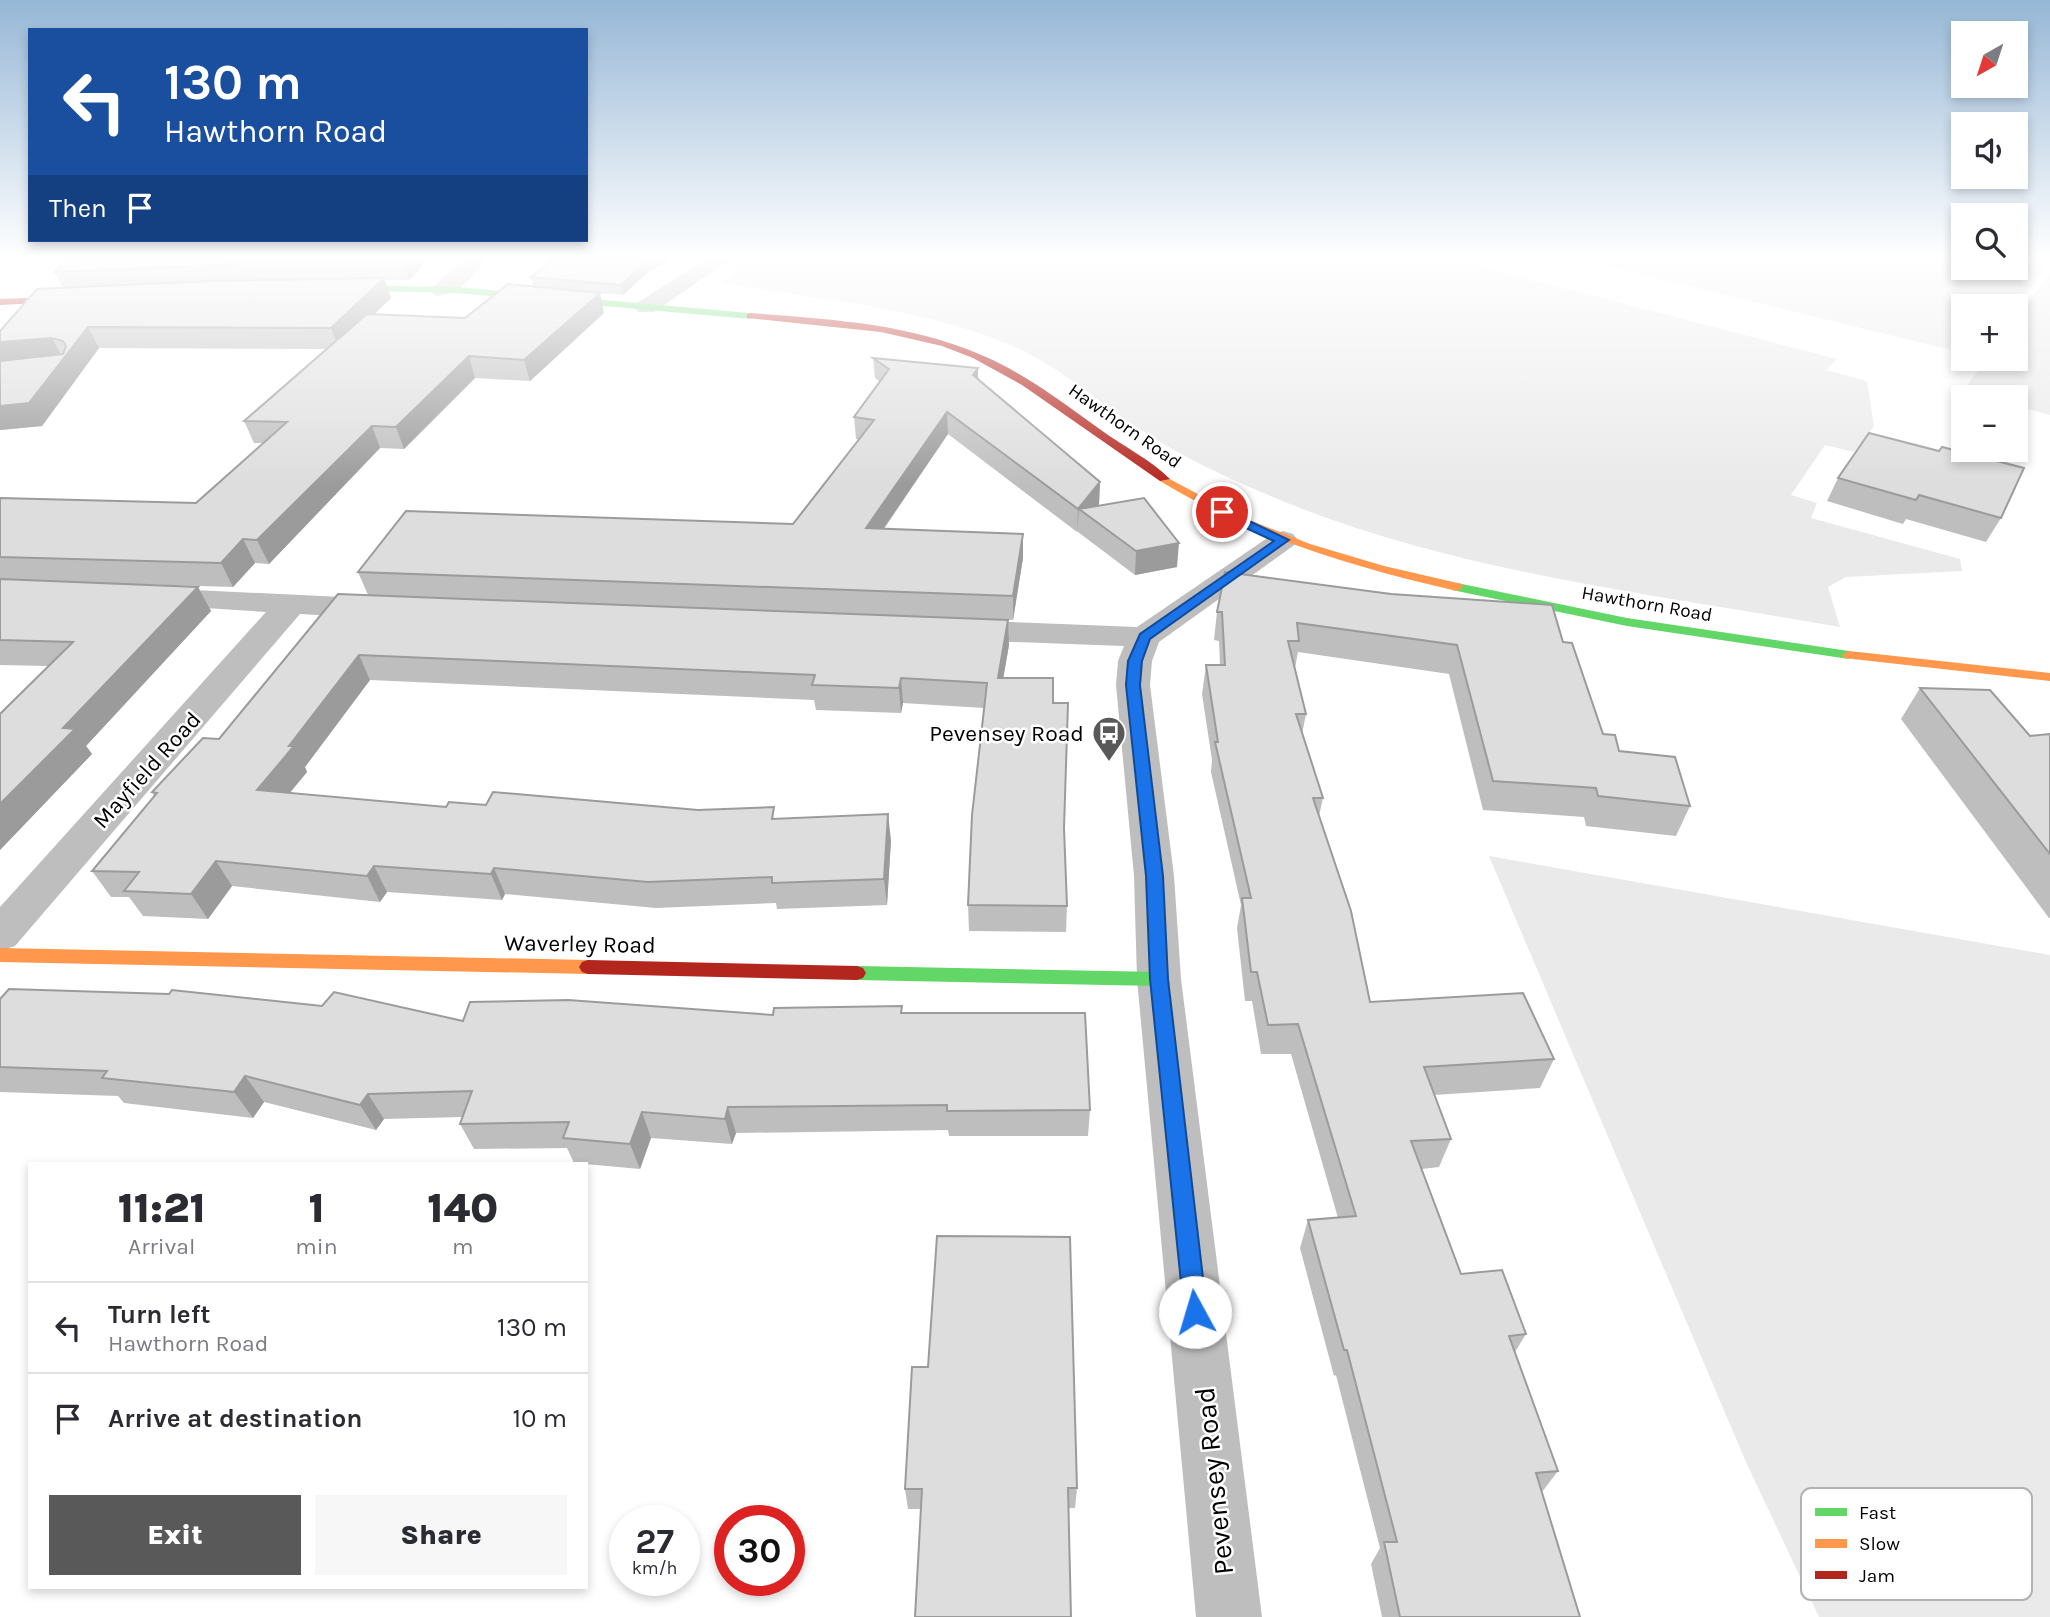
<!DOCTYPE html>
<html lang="en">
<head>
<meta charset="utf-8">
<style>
  body { margin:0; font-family:Karla,sans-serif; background:#f7f7f7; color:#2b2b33; height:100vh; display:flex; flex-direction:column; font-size:26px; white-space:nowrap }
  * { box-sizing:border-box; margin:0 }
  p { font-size:23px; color:#7c7c81 }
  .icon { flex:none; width:38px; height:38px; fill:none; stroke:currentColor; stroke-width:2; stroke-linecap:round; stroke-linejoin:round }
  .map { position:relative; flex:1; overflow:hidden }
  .side { position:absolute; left:28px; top:1162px; width:560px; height:427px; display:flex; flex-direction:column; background:#fff; border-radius:0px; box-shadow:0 4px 10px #0003 }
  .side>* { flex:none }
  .top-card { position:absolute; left:28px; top:28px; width:560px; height:214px; border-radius:0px; box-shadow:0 4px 10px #0003; background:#1a4fa0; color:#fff; overflow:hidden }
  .needle { width:46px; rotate:219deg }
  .buttons { position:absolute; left:1951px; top:21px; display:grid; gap:14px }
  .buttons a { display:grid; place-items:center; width:77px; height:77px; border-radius:0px; background:#fff; box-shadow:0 4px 10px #0003; font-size:35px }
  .speed { position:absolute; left:609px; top:1505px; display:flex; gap:14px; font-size:35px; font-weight:700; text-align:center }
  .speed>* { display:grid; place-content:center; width:91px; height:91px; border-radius:50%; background:#fff; box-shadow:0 4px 10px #0003; line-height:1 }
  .speed small { font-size:18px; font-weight:400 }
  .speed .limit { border:10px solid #d22; background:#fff; color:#111 }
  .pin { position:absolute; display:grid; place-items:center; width:60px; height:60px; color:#fff; margin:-30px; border:4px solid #fff; border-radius:50%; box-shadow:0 2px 7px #0007 }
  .me { position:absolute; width:77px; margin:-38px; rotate:354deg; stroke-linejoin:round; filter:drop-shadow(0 0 5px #0008) }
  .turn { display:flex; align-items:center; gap:24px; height:147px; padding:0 21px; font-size:32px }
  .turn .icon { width:91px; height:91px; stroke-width:2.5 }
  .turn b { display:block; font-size:49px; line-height:60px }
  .then { display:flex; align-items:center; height:66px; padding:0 21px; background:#0003; gap:14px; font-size:26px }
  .eta { display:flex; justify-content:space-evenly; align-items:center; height:119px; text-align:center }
  .eta b { font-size:42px; font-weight:800; line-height:49px }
  .primary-button { display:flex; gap:14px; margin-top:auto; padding:14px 21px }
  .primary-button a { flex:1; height:80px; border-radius:0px; background:#595959; color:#fff; font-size:28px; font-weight:800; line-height:80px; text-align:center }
  .primary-button a+a { background:#f7f7f7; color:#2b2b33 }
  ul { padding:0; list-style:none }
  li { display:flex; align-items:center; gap:21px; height:91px; padding:0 21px; border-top:2px solid #e1e1e2 }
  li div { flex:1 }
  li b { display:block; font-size:26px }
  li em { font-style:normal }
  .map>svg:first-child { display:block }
  .green { fill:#eaeaea }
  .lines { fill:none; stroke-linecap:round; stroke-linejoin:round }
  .street { fill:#bebebe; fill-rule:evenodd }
  .fast { fill:#63d668; fill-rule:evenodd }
  .slow { fill:#ff974d; fill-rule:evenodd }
  .jam { fill:#b3261e; fill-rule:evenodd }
  .wall { fill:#bebebe }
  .shaded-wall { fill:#9b9b9b }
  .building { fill:#ddd; stroke:#9b9b9b; stroke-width:2 }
  .route { fill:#1a73e8; stroke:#114b97; stroke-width:2 }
  .labels { text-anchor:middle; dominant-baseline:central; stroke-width:5; stroke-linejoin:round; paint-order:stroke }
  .far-street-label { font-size:19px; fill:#000; stroke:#fff }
  .poi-label { font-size:23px; fill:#000; stroke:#fff; text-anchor:end }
  .street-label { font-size:23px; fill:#000; stroke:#fff }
  .near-street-label { font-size:28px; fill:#000; stroke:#fff }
  .key { fill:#fff; stroke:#b2b2b2; stroke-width:2 }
  .key-label { font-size:19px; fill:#000 }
</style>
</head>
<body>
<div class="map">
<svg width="2050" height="1617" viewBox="0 0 2050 1617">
  <rect width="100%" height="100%" fill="#fff"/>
  <path class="green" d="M748,259h705l384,100 -11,11 41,11 7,45 -20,26 -29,-7 -34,50 26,8 -6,15 149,41 2,12 -116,6 -18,10 12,40c-182,-32 -371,-53 -545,-121 -52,-21 -107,-45 -154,-76 -37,-24 -69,-53 -108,-74 -88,-47 -213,-56 -311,-73z
    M1578,259h385l1,9h52v-9h34v2l-34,46 -52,-1 -1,47z
    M2050,273v142l-34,-9v-9h-32l-22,-5 25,-33h29v-40z
    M1489,856l561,99v662h-231l-74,-157z"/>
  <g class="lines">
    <path class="street" d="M466,259h20c-10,15 -32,41 -52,36l-3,-5 3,-5z
      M707,259h24l-77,53h-16l-3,-5 3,-5z
      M1283,531l10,3 5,6 -5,6 -134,96 -7,19 -2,24 24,191 7,103 81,638h-66l-59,-638 -3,-103 -18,-191 2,-24 6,-15 -166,-6 -12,-3 -4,-7 4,-7 12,-3 179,7 136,-93z
      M153,588l230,11 11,3 5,7 -5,7 -11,3 -83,-5 -285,332 -15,5v-44l266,-295 -124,-8 -5,-7 5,-7z"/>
    <path class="fast" d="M334,285l123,2 293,26 5,3 -5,3 -293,-26 -126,-3v-4z
      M1457,583l170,35 222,33 7,4 -7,4 -222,-33 -175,-36v-6z
      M857,966l302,6 6,2 3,5 -3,5 -6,2 -302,-6 -6,-2 -3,-5 3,-5z"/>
    <path class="slow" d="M1164,476l73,39 73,29 74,22 78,18 1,3 -6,4c-105,-24 -204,-54 -297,-110v-4z
      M1849,651l201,22v8l-206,-23 -2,-3z
      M0,948l588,12 6,2 3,5 -3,5 -6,2 -588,-12z"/>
    <path class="jam" d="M81,296v4l-3,1 -78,4v-6z
      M750,313c77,6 158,10 229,41 44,18 83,48 122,76 22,16 50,30 69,49l-10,2 -138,-96 -49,-27 -31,-12 -61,-14 -134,-14v-4z
      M588,960l269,6 6,2 3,5 -3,5 -6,2 -269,-6 -6,-2 -3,-5 3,-5z"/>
  </g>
  <path class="wall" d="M64,259h363l-8,11 -10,10h-24l6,18 -17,16 91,4 68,-32 -2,-9 118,-6 -26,24 -25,-2 6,20 -74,68 -55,-3 -71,71 -24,-1 -111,116 -14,-1 -22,24 -97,-3 62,3 13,24 -125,135 6,8 -92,96v-136l48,-48 -48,-1v-167l196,5 67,-60h-9l-10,-22 82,-72 -227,-1 -57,78 -42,4 63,-142 -8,-16 10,-11z
    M873,358l105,10v12l122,102 -1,23 78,62 -42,8 -57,-43v-1l-1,1 -129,-98 -64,95 139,5v24l-10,62 -645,-25 -10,-23 435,-48 66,-85h-3l-2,-22 26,-35 -5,-4z
    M1869,433l132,85 -15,24 -80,-23 -3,5 -76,-23 11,-23z
    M338,594l670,26 1,25 -6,33 50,25 11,125 3,78 -1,26 -97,-1 -1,-26 16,-197 -81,-5 -2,10 -85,-3 -2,-10 -444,-20 -65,87 2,5 -17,21 156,14 40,-2 290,13 115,22 -4,65 -110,4 -1,-6 -120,5 -151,-14 -3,6 -115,-8 -7,10 -148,-16 -24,33 -65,-3 -14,-19h-18l-19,-26 62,-75 -2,-4 67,-53z
    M1217,612l346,30 40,92 16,17 71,55 -14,30 -90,-10 -2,-9 -101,-7 -34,-136 -151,-22 -3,16 11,46 -4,20 21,64 -4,18 51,186 184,57 -14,29 -106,7 17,44 -12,28 -17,2 39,105 65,60 -11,18 43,119 -16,21 38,125h-198l-11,-53 9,-16 -44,-173 -2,1 -34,-128 8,-28 30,-2 -47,-164h-30l-9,-53h-7l-8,-73 4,-23 -30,-133 1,-12 -10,-66 4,-29h14l-1,-24 -5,-1z
    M1920,688l110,48 20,-2v184h-1l-148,-199z
    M0,999l463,22 440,-8 187,97 -2,26h-139l-1,-6 -212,3 -4,11 -81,-6 -11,31 -66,-6 -7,-15 -93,1 -14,-25 3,-7 -79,2 -8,11 -112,-28 -11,16 -129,-15 -6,-7 -118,-4z
    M1077,1488l-2,20 -167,1 -3,-20z"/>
  <path class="shaded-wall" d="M408,259h19l-8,11 -10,10 -6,-17z
    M651,259h22l-24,12 -26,24 -2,-10 26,-24z
    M384,278l7,20 -52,51 -8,-21z
    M600,293l4,20 -74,68 -6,-21z
    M88,327l11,21 -57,78 -42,4v-88l52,-4 11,21z
    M469,356l6,22 -71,71 -8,-22z
    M978,368v21l-5,-14z
    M947,412l1,22 -80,117 -2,-23z
    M372,426l8,22 -111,116 -12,-24z
    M1100,482l-1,22 -9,12 -11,-7 -2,23 1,-23z
    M1023,534v24l-10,62v-24z
    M243,539l12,24 -22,24 -12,-24z
    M1179,543l-2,24 -42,8 1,-24z
    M198,587l13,24 -125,135 6,8 -92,96v-46l63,-76z
    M1008,620l1,25 -10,58 -1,-25z
    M359,655l11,25 -65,87 2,5 -36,43 -14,-25 32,-44z
    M901,678l2,25 -2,10 -2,-25z
    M888,814l3,26 -4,65 -3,-26z
    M216,861l16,25 -24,33 -17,-25z
    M374,866l13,26 -7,10 -13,-26z
    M494,868l11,26 -3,6 -11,-26z
    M245,1076l19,26 -11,16 -19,-26z
    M368,1094l16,25 -8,11 -16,-25z
    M728,1107l8,26 -4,11 -7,-25z
    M642,1112l9,26 -11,31 -10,-25z"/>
  <path class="building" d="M67,259h341l-5,4h-135l-213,9z
    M554,259h97l-4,2 -26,24 -90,-8z
    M384,278l-53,50 -243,-1 -59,76 -29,3v-45l63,-7 3,-8 -3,-5 -11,-3 -52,4v-11l37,-42 173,-8z
    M508,284l92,9 -76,67 -55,-4 -73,71 -24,-1 -115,114 -14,-1 -22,24 -221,-6v-59l196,5 91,-81 -43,-1 123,-107 98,4z
    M873,358l105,10 -5,7 127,107 -22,27 -131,-97 -81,116 157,6 -10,62 -655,-24 48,-61 387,13 81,-104 -20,-3 35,-48z
    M1869,433l70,18 3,-4 82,21 -23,50 -82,-23 -3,5 -78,-22z
    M1144,498l35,45 -43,8 -57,-42z
    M1225,572l166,22 161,11 11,37 9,1 31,91 12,1 4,16 56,6 15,49 -92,-10 -2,-8 -103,-7 -36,-136 -160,-22 2,18h-11l18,73h-10l27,84h-10l38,113 19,91 153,-9 31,66 -130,8 27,72 -40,2 50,133 41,-4 24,64 -17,2 49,135 -22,2 44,144h-180l-16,-75h13l-50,-192h-3l-36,-130 48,-4 -58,-192 -30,1 -11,-53h-6l-9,-74h9l-36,-156h3l-12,-77h19l-3,-53h-5z
    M0,579l198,8 -135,141 12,1 -75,75v-90l73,-72 -73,-2z
    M338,594l670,26 -10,58h55v25h15l-4,125 3,78 -99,-1 4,-90 15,-132 -86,-5 -2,10 -87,-3 3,-10 -456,-20 -70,91h5l-37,44 189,17 3,-5 37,3 7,-13 205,18 76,-3 -2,12 116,-5 -4,65 -112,4v-6l-124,5 -154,-14 -3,6 -117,-8 -7,10 -151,-15 -25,33 -67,-3 15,-19 -47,-1 65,-78 -5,-1 51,-54 16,1z
    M1920,688l70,2 40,46 20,-2v120z
    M9,989l160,5 3,-4 150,16 12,-14 129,29 7,-19 98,-2 205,15 1,-7 128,-2 -1,7h184l5,97 -143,1v-6l-219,2 -3,12 -83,-7 -12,32 -67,-6 6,-16 -109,2 12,-33 -104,3 -8,11 -115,-29 -11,16 -132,-14 5,-7 -107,-4v-68z
    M937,1236l133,1 7,251h-9l3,129h-156l7,-128h-17l7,-122h16z"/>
  <linearGradient id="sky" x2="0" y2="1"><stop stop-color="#96b7d6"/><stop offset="0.53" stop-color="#fff"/><stop offset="1" stop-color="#fff" stop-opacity="0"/></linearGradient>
  <rect width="2050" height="485" fill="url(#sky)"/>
  <path class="route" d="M1218,510h8l63,30 -139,99 -8,22 -2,24 23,191 5,103 39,333 -4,8 -8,3 -8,-3 -3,-8 -34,-333 -4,-103 -20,-191 2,-24 12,-27 134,-93 -56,-26z"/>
  <defs>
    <symbol id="bus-pin" viewBox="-11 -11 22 30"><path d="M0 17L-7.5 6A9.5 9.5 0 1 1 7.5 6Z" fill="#595959" stroke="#fff"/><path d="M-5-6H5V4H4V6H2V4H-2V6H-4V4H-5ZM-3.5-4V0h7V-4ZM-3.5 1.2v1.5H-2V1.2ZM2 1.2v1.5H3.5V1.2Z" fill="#fff"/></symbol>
  </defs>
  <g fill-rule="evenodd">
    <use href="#bus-pin" x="1090" y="714" width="38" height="52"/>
  </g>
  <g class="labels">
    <g class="far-street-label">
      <text transform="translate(1125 426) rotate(35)">Hawthorn Road</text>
      <text transform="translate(1647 604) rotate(10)">Hawthorn Road</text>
    </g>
    <g class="poi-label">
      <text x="1084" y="733">Pevensey Road</text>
    </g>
    <g class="street-label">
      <text transform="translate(147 770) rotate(-48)">Mayfield Road</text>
      <text transform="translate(580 944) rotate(1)">Waverley Road</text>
    </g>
    <g class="near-street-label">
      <text transform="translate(1214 1481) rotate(-96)">Pevensey Road</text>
    </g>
  </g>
  <rect x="1801" y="1488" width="231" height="112" rx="10" class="key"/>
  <rect x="1815" y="1508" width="32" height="8" fill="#63d668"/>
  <rect x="1815" y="1539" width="32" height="9" fill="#ff974d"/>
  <rect x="1815" y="1571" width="32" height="8" fill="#b3261e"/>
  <g class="key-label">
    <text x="1859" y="1519">Fast</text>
    <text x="1859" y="1550">Slow</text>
    <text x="1859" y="1582">Jam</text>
  </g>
</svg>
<div class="buttons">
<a><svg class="needle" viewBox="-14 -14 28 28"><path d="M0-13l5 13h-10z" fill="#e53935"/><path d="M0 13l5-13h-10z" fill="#7c7c81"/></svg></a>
<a><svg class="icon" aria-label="sound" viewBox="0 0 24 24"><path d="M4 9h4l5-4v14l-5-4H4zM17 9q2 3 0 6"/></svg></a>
<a><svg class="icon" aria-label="search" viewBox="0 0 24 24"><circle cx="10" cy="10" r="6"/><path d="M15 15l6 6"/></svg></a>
<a>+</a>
<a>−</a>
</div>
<div class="speed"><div>27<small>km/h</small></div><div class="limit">30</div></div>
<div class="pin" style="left:1222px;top:512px;background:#d93025"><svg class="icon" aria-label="arrive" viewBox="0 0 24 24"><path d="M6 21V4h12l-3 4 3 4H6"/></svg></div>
<svg class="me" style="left:1195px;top:1312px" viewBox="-20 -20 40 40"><circle r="19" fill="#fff"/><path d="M0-13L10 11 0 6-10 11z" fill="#1a73e8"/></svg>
<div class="top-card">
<div class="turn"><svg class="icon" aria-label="left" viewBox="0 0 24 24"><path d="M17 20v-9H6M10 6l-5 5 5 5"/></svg><div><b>130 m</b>Hawthorn Road</div></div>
<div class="then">Then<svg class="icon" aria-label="arrive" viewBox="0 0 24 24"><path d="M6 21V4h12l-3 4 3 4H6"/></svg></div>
</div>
<section class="side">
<div class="eta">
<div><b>11:21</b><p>Arrival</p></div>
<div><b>1</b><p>min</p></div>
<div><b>140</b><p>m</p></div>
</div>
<ul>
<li><svg class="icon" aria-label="left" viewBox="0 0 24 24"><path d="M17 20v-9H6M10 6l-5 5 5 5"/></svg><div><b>Turn left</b><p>Hawthorn Road</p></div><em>130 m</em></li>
<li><svg class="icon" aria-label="arrive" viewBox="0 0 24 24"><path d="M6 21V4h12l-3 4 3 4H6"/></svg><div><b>Arrive at destination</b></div><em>10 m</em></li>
</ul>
<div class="primary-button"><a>Exit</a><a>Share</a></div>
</section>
</div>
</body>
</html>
